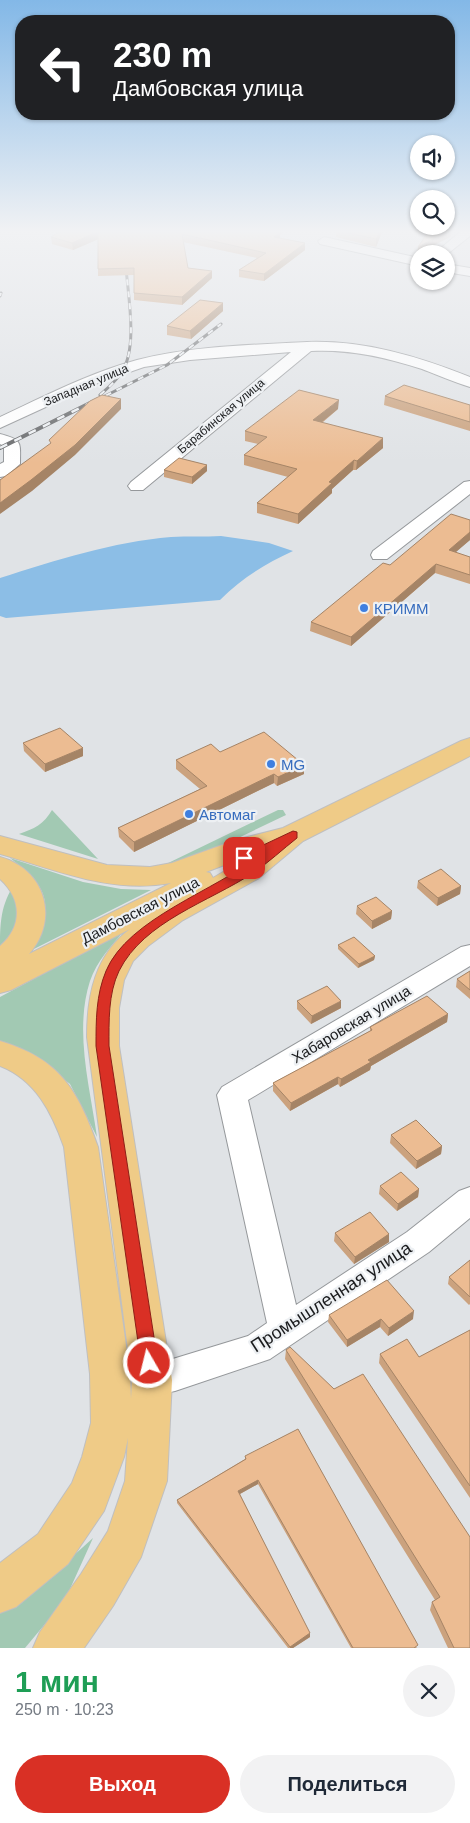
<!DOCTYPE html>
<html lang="ru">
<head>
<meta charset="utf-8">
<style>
  body { margin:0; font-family:Arial,sans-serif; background:#f2f2f3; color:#1f2937; height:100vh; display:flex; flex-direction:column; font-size:19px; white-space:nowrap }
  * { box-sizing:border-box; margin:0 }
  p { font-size:16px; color:#747a83 }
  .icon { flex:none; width:28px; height:28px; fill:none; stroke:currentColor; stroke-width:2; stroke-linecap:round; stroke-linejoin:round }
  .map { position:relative; height:1648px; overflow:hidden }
  .panel { display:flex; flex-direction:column; background:#fff; flex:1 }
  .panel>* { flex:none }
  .hud { position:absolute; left:15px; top:15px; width:440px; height:105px; border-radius:20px; box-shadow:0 1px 4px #0004; background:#202124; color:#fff; overflow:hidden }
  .tools { position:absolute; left:410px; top:135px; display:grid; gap:10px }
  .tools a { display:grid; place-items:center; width:45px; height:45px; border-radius:50%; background:#fff; box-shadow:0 1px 4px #0004; font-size:25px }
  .pin { position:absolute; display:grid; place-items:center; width:42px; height:42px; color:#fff; margin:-21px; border-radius:10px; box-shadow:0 2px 8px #0006 }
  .me { position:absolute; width:55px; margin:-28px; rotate:352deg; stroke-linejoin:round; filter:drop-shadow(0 0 4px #0008) }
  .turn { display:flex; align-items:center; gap:18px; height:105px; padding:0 15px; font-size:22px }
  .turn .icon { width:65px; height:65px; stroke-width:2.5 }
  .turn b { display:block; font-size:35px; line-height:42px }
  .round { display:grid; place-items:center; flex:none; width:52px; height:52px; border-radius:26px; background:#f2f2f3 }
  .overview { display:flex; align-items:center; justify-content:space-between; height:85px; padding:0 15px }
  h1 { font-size:30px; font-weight:700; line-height:38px; color:#1e9e55 }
  .action { display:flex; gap:10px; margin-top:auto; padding:10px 15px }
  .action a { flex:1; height:58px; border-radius:30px; background:#d93025; color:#fff; font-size:20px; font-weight:700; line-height:58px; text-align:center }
  .action a+a { background:#f2f2f3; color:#1f2937 }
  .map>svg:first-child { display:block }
  .green { fill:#a2c9b3 }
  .water { fill:#8cbee6 }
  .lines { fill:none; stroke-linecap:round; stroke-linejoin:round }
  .minor-casing { stroke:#95989b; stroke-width:2 }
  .major-casing { stroke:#bfbfc0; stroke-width:2 }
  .minor { fill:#fff; fill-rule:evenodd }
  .major { fill:#efcb87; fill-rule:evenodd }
  .rail-far1-casing { stroke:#696b6d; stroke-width:3 }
  .rail-casing { stroke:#696b6d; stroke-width:4 }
  .rail-far1 { stroke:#edf0f3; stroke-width:2; stroke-dasharray:6; stroke-linecap:butt }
  .rail { stroke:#edf0f3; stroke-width:2.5; stroke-dasharray:8; stroke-linecap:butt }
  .wall { fill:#cba27e }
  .shaded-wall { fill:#a58466 }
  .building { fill:#ecbc92; stroke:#a58466 }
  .route { fill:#d93025; stroke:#8d1f18 }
  .shop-dot { fill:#3f7fe0; stroke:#edf0f3; stroke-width:2 }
  .labels { text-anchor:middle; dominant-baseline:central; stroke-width:4.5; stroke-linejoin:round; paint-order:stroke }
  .far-street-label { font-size:12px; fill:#1a1b1d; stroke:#edf0f3 }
  .shop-label { font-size:15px; fill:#366cbe; stroke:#edf0f3; text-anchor:start }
  .street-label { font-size:15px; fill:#1a1b1d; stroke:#edf0f3 }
  .near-street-label { font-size:18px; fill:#1a1b1d; stroke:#edf0f3 }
</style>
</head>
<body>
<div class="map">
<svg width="470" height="1648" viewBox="0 0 470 1648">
  <rect width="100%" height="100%" fill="#e0e3e6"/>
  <path class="green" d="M52,810l46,49 -79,-25c15,-5 25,-10 33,-24z
    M278,810h5l3,5 -100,48 -24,3z
    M10,858l73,24 38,7 30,1 -117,59c19,-45 16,-61 -24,-91z
    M12,888c15,29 6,37 -12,62 0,-23 0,-42 12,-62z
    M125,930c-14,16 -28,31 -35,51 -16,50 0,106 7,156l-27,-53 -38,-30 -32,-10v-47z
    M93,1538l-28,62 -40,48h-25v-38l41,-25z"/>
  <path class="water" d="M221,536l48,7 24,8c-28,13 -51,27 -73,49l-214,18 -6,-2v-38c56,-18 113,-36 171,-41 17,-1 34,0 50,-1z"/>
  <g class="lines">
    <defs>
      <path id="minor" d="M460,232h10v4l-24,19 -12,-1z
        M324,237l95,21v8l-99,-22 -2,-3z
        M446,264l24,4v8l-24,-4z
        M307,342c57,-2 110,14 163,35v10c-16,-5 -32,-12 -48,-18 -37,-12 -73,-20 -111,-18l-168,139h-12l-3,-4 3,-4 160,-130 -101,8 -46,7 -46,16 -98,45v-11c45,-21 89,-44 137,-57 54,-14 114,-15 170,-18z
        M0,434c23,6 20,8 20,30l-14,12 -6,1v-13l4,-2v-16l-4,-2z
        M470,481v13l-83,65h-14l-2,-4 2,-4 91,-69z
        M470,945v21l-222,134 48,205 111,-73 52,-41 11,-4v31l-41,34 -159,107 -95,32 -23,5 -12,-5 -5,-11 5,-11 108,-33 19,-13 -50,-228 5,-8 239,-140z"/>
      <path id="major" d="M470,738v18l-167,85 -44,37 -76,42 -35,26 -15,15 -9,19 -5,28v38l53,334 -5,101 -26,76 -28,49 -29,42h-51l7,-16 41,-58 27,-43 17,-50 3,-43 -4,19 -20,54 -36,53 -52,43 -16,6v-50l38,-29 34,-51 10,-26 9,-34 -1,-49 -26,-227c-12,-34 -28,-67 -64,-81v-25c60,18 78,49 98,106l32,227 1,25 1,-19 -45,-343c0,-42 8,-82 43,-108l-119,61 -11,3v-47c23,-20 22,-47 0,-67v-22c45,12 60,62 29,97l142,-71c-61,11 -114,-13 -171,-29v-18l107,29 43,2 22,-4 64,-23 47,-12 178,-87zM253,854l-40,24 -3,-5 -4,-1z"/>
    </defs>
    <use href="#minor" class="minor-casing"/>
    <use href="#major" class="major-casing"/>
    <use href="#minor" class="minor"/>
    <use href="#major" class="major"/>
    <defs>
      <path id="rail-far1" d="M0,296l1,-3
        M100,395c8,-7 16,-14 22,-23 16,-26 6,-75 4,-105
        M95,401l72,-36 54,-41"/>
      <path id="rail" d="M0,448l98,-49"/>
    </defs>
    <use href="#rail-far1" class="rail-far1-casing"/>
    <use href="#rail" class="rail-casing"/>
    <use href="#rail-far1" class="rail-far1"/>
    <use href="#rail" class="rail"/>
  </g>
  <path class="wall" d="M59,232l221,3v3l25,12 -41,31 -25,-4v-7l18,-12 -74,-16 5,26 24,10 -30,27 -48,-5v-25l-36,1v-37l-25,11 -21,-6 -1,-7z
    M336,232h46l-6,15 -40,-10z
    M223,303v8l-32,28 -24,-4v-9z
    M385,396l85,9v26l-86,-26z
    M338,409l-16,14 61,15v10l-27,22h-3l-21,19v4l-34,31 -41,-11v-10l31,-26 -44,-12v-10l14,-11 -13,-3v-10z
    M164,470l43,1 -15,13 -28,-7z
    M470,520v20l-15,12 15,5v27l-35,-11 -84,73 -41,-15 1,-9 79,-57z
    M23,743l60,13 -38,16 -21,-21z
    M220,752l84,22 -27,12 -3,-3 -140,69 -15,-15 -1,-9 82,-39 -24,-20v-9z
    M418,881l43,5 -1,8 -23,12 -20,-18z
    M357,906l35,5 -1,8 -19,10 -16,-15z
    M338,945l37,11 -1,4 -16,8 -20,-19z
    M470,971v28l-14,-12 1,-8z
    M297,1001l44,7 -30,16 -14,-15z
    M448,1014l-1,8 -76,44 -1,4 -30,17 -2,-3 -48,27 -17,-20v-8l97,-52v-4z
    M391,1135l51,11 -1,8 -25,15 -26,-26z
    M380,1186l39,3 -1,8 -21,14 -18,-17z
    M335,1233l54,1v8l-35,22 -20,-23z
    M470,1260v44l-1,1 -21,-21 1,-7z
    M329,1315l84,4 -25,17 -8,-9 -33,20 -19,-25z
    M470,1330v168l-91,-135 1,-9 39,3z
    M286,1350l184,187v111h-22l-18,-38 2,-8 3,-2 -150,-241z
    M245,1456l172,192h-66l-93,-164 -18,10 70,143 -17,11h-5l-111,-145v-3l68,-41z"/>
  <path class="shaded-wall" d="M97,232h1l1,7 -26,11 -1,-7z
    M273,232h10l-3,3v5l-6,5z
    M380,232h2l-6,15v-8z
    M446,232h7l-3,5 -33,17 1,-7z
    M305,243v7l-41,31v-7z
    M212,271v7l-30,27v-8z
    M223,303v8l-32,28 -1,-8z
    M121,399v10l-46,46 -43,36 -32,23v-11z
    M339,400l-1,9 -26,21 1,-10z
    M383,438v10l-27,22 1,-9z
    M354,460l-1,10 -21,19v4l-34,31v-10l31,-32z
    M207,465v6l-15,13v-7z
    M470,532v8l-22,19 1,-9z
    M436,564l-1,9 -84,73v-9z
    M83,748v8l-38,16v-8z
    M304,765v9l-27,12 1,-9z
    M274,774v9l-140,69v-10z
    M461,886l-1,8 -23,12 1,-8z
    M392,911l-1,8 -19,10v-8z
    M375,956l-1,4 -16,8 1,-4z
    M341,1001v7l-30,16 1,-8z
    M448,1014l-1,8 -76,44 -1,4 -30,17 1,-8 27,-19z
    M338,1077v7l-48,27 1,-8z
    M442,1146l-1,8 -25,15 1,-8z
    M419,1189l-1,8 -21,14 1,-7z
    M389,1234v8l-35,22 1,-7z
    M414,1311l-1,8 -25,17 1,-8z
    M381,1319l-1,8 -33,20v-7z
    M258,1480v4l-20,11v-4z
    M310,1633v4l-17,11h-3v-1z"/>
  <path class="building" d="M59,232h38l-25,11 -21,-6z
    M98,232h176l6,1 -6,4 31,6 -41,31 -25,-4 27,-17 -84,-19 6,34 24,3 -30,26 -48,-4v-25l-36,1z
    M345,232h35l-4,7z
    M428,232h18l-28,15z
    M200,300l23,3 -33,28 -23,-5z
    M404,385l66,20v17l-85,-26z
    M299,390l40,10 -26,20 70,18 -26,23 -3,-1 -25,22 3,1 -34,31 -41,-11 40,-34 -53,-14 23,-18 -22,-6z
    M102,395l19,4 -46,46 -44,35 -31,23v-23l51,-37 -2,-3 41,-39z
    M179,458l28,7 -15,12 -28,-7z
    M451,514l19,6v12l-21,18 21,7v18l-34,-11 -85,73 -40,-15 72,-59 7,2z
    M60,728l23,20 -38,16 -22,-21z
    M264,732l40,33 -26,12 -4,-3 -140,68 -16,-14 89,-42 -31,-26 35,-16 9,8z
    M441,869l20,17 -23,12 -20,-17z
    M376,897l16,14 -20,10 -15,-15z
    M354,937l21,19 -16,8 -21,-19z
    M470,971v19l-13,-11z
    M327,986l14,15 -29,15 -15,-15z
    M427,996l21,18 -80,46 3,2 -30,17 -3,-2 -47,26 -18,-20 99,-53 -2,-3z
    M416,1120l26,26 -25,15 -26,-26z
    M401,1172l18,17 -21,15 -18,-18z
    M370,1212l19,22 -34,23 -20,-24z
    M470,1260v37l-21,-20z
    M387,1280l27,31 -25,17 -8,-9 -34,21 -18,-25z
    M470,1330v156l-90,-132 27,-15 12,18z
    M290,1347l44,42 29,-15 107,163v111h-16l-22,-46 8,-5 -154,-247z
    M298,1429l120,216 -4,3h-61l-95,-168 -20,11 72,142 -20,14 -113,-147 69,-41 -1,-3z"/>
  <linearGradient id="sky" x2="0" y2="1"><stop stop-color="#83b8e7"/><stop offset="0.5" stop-color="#f1f2f4"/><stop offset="1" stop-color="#f1f2f4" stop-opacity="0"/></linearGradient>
  <rect width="470" height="463" fill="url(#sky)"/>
  <path class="route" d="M293,831l4,1v6c-14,11 -29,25 -44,35 -44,29 -109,48 -134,98 -11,23 -10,51 -10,75l49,317 -3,5 -6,2 -5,-2 -3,-5 -45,-317c0,-26 0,-51 10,-75 22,-53 111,-81 154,-116l-12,6h-8v-5z"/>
  <g class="shop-dot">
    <circle cx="364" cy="608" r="5"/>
    <circle cx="271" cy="764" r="5"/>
    <circle cx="189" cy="814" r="5"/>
  </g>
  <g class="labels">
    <g class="far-street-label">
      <text transform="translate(86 385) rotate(-23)">Западная улица</text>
      <text transform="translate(221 416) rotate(-40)">Барабинская улица</text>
    </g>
    <g class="shop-label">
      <text x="374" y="608">КРИММ</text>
      <text x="281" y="764">MG</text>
      <text x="199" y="814">Автомаг</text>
    </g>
    <g class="street-label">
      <text transform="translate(140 910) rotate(-27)">Дамбовская улица</text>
      <text transform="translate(351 1024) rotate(-31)">Хабаровская улица</text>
    </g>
    <g class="near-street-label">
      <text transform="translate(331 1297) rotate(-33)">Промышленная улица</text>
    </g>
  </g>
</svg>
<div class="tools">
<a><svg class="icon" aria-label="sound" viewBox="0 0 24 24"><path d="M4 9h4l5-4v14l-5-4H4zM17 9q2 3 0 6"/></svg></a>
<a><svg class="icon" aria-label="search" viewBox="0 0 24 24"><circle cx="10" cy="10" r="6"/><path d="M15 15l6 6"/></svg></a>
<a><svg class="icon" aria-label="layers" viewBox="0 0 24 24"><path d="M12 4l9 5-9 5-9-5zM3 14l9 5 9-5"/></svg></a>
</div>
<div class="pin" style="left:244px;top:858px;background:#d93025"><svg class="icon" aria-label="arrive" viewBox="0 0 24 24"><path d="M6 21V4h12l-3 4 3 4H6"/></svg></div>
<svg class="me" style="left:149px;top:1363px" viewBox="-20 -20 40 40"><circle r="17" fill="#d93025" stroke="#fff" stroke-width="3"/><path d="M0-11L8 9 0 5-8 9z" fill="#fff"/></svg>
<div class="hud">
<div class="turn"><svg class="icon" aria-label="left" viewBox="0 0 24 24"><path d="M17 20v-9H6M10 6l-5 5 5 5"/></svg><div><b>230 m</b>Дамбовская улица</div></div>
</div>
</div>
<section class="panel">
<div class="overview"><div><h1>1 мин</h1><p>250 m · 10:23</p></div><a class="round"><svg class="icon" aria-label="close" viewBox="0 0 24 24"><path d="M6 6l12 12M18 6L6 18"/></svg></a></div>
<div class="action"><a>Выход</a><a>Поделиться</a></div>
</section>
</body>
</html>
